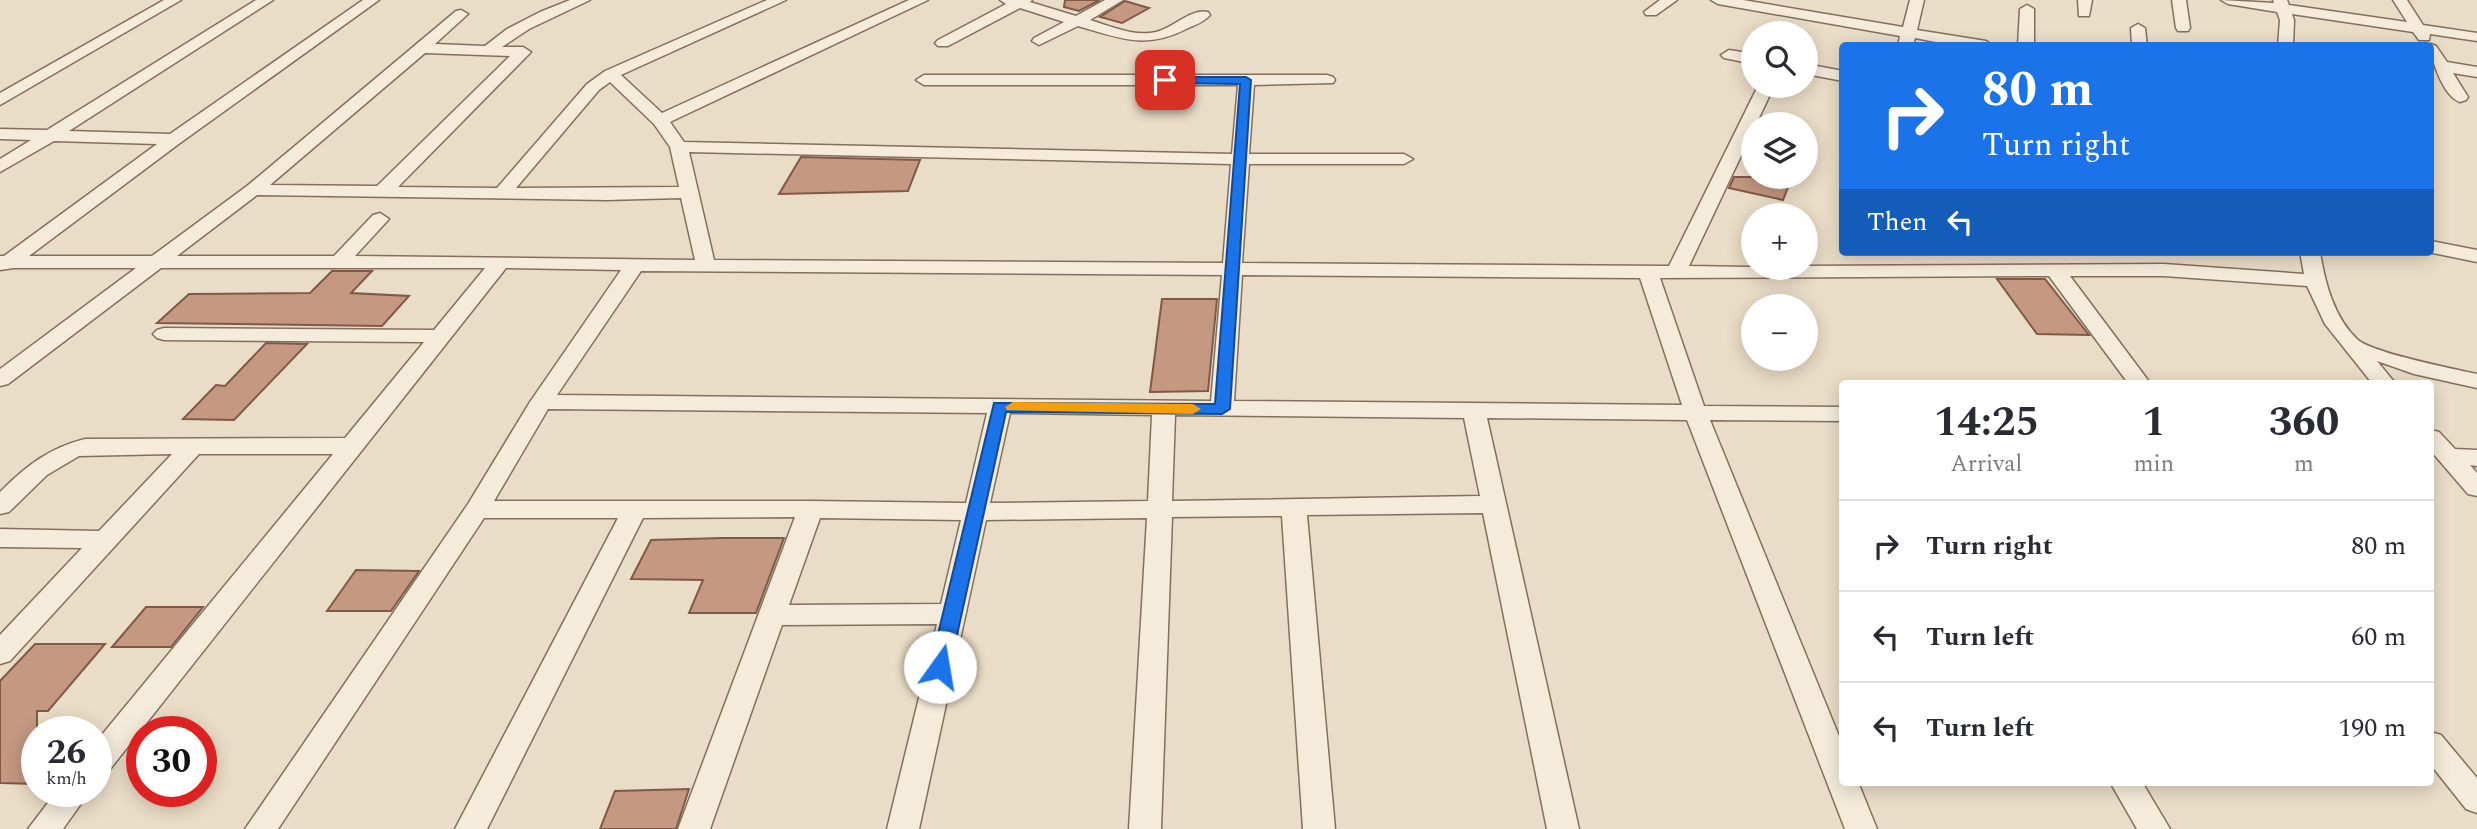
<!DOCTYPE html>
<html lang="en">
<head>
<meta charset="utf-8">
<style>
  body { margin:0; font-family:Spectral,serif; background:#f2f2f3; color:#2b2b33; height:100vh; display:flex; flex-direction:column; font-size:26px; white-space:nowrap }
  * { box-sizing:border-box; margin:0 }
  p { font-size:23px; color:#7c7c81 }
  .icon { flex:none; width:38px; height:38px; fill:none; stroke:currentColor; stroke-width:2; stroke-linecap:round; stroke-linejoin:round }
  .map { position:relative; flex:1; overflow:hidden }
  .side { position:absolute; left:1839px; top:380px; width:595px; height:406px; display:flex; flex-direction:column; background:#fff; border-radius:7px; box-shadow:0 4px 18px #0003 }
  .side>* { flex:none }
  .guide { position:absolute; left:1839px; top:42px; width:595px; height:214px; border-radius:7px; box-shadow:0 4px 18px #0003; background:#1a73e8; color:#fff; overflow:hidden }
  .tools { position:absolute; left:1741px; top:21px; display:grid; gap:14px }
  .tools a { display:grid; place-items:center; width:77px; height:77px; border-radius:50%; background:#fff; box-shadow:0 4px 18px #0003; font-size:35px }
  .speed { position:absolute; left:21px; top:716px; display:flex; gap:14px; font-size:35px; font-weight:700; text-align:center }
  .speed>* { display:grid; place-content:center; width:91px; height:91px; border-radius:50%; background:#fff; box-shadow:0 4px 18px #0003; line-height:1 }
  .speed small { font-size:18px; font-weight:400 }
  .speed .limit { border:10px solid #d22; background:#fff; color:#111 }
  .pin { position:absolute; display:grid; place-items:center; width:60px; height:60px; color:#fff; margin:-30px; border-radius:14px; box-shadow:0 4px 10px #0006 }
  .me { position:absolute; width:77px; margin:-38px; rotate:13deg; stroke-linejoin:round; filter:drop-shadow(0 0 5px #0008) }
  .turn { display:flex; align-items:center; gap:24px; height:147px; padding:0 28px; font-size:32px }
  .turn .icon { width:91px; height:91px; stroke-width:2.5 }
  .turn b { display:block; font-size:49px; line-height:60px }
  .then { display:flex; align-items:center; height:66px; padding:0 28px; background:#0003; gap:14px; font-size:26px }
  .eta { display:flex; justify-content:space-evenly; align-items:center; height:119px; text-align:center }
  .eta b { font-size:42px; font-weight:700; line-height:49px }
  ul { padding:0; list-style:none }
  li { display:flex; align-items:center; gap:21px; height:91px; padding:0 28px; border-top:2px solid #e1e1e2 }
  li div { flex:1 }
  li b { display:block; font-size:26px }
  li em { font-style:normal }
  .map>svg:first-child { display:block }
  .building { fill:#c49881; stroke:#805947; stroke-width:2 }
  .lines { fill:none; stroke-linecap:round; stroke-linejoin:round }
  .minor-casing { stroke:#836f5e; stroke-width:3 }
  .minor { fill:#f5ebda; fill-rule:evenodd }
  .route { fill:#1a73e8; stroke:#114b97; stroke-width:2 }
  .slow { fill:#f59e0b }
</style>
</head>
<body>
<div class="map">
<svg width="2477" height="829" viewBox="0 0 2477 829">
  <rect width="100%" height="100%" fill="#eaddc7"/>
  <path class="building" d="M1065,0h35l-21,11 -15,-4z
    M1125,1l24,7 -27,15 -22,-6z
    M801,157l119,3 -12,31 -129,3z
    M1734,177h58l-9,23 -54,-12z
    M332,271h40l-21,22 58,3 -27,30 -225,-3 32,-29 121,-1z
    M1997,279h48l44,56 -52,-1z
    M1162,299h55l-9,92 -58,1z
    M266,343l41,1 -73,76 -51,-1 33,-34 9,1z
    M722,538h62l-28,75h-67l14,-33 -72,-1 20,-39z
    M356,570l63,1 -28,40h-64z
    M146,607h57l-32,40h-59z
    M35,644h70l-57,67h-11v73l-37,-1v-102z
    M689,789l-13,40h-76l15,-38z"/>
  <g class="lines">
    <defs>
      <path id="minor" d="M164,0h17l-181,105v-12z
        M256,0h17l-204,131 101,3 193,-134h16l-199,143 -151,113h123l95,-70 209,-175 5,-1 7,4 -33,30 50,2 22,-17 33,-17 30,-12h20l-61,29 -27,18h21l8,5 -133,135 99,1 90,-104 18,-13 162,-71h19l-165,75 41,38 247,-113h19l-258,122 14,20 548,12 6,-69h-314l-8,-5 8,-5h403l6,2 2,3 -2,3 -79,2 -5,69h155l9,5 -9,5h-155l-7,99 427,3 89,-180h16l-85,180 117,2v-2l358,-2 140,10 -4,-22h20c5,31 14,66 38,88 15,13 96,29 119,34v14l-63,-14 -37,-13 18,22h-23l-47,-59 -18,-38 -143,-10h-94l80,107h-22l-79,-107 -389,2 44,128 139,1v14l-133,-1 133,326v36h15l19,47h-32l-158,-409 -200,-2 92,411h-32l-64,-316 -176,2 28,314h-32l-21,-313 -110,1 -11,312h-32l18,-311 -161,2 -67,309h-32l50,-205 -155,1 -72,204h-32l117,-312 -152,1 -156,311h-32l163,-311h-134l-206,311h-33l223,-325 62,-102 91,-132 -115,-2 -399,505 -11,3v-34l237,-288h-134l-189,207 -10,3v-29l82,-87 -82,-1v-18l99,2 73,-77 -93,2 -32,19 -38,37 -9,2v-22c26,-26 49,-44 85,-53l260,-1 79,-96 -260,-2 -7,-2 -4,-4 4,-4 7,-2 270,2 51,-62h-324l-153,116 -8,2v-17l136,-101h-122l-14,2v-14h4l153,-112 -103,-3 -54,31v-13l31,-19 -31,-1v-10l47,1zM425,53l85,3 -133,130 -107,-1zM610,82l44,42 16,23 9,40 -163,1 83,-98zM689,152l542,12 -8,99 -509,-3zM257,195l349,5 75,-2 14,62 -340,-4 34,-37 -9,-6 -7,2 -39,41h-157zM641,271l581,4 -11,126 -654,-6zM1242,275l398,3 42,127 -448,-4zM548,409l439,4 -21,90 -155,-2h-317zM1010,413l142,2 -4,86 -158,2zM1175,415l289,3 16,78 -308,5zM820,518l141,2 -20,84 -152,1z
        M1000,0h32l-2,2 46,14 29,-16h18l-33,20c20,6 44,17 66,12 17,-4 35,-24 52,-20l2,3c-6,7 -15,10 -24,14 -40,21 -67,9 -108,-3l-39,19 -7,-4 2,-3 30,-16 -44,-14 -72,38h-10l-3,-3 3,-3 68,-36z
        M1660,0h17l-21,15h-10l-2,-3z
        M1711,0h32l160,27 7,-27h14l-7,30 69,11 7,5h-36l-42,-8 -2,8h-15l2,-10 -182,-32z
        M2078,0h14l-3,16h-10z
        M2172,0h14l4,28 -2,3h-10l-2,-3z
        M2221,0l53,3 -1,-3h14l2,5 118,17 -14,-22h14l16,25 54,8v8l-47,-7 -1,6h-10l-6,-8 -121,-18 2,6 -1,26h-15l2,-26 -3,-8 -49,-8z
        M2027,5l7,4v37h-16l2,-37z
        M2138,24l7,4 2,18h-15l-1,-18z
        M2431,44l5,2 11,16 30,5v10l-24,-4 15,24 -2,3 -6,2c-16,-5 -29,-41 -29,-56h-4z
        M1729,50l25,4v10l-30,-6 -3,-3z
        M1806,64l37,7v10l-37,-7z
        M2431,241l46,9v12l-49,-10h3z
        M2431,430l8,2 16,17 22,1v16l-7,-1 7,8v23l-9,-2 -37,-43z
        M2431,732l10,3 36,43v35l-11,-4 -35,-44z
        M2110,782h32l28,47h-33z
        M57,791h33l-27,38h-35z"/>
    </defs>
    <use href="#minor" class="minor-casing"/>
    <use href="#minor" class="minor"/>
  </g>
  <path class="route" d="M1165,77h81l5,3 -21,329 -8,5 -216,-2 -56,255 -3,6 -7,2 -7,-2 -3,-6 64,-264 221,1 25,-320 -79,-1v-5z"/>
  <path class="slow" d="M1013,402l180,2 8,5 -8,5 -186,-4 -2,-3z"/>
</svg>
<div class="tools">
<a><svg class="icon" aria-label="search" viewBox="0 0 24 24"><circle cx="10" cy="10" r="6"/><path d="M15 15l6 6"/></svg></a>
<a><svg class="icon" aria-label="layers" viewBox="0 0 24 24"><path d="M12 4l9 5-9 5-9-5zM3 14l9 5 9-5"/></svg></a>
<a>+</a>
<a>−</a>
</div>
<div class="speed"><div>26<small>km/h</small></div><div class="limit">30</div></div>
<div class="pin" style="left:1165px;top:80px;background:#d93025"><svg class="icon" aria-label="arrive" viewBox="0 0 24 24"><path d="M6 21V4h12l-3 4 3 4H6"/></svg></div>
<svg class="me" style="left:940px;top:667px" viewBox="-20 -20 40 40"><circle r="19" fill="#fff"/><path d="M0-13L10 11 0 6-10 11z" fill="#1a73e8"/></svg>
<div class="guide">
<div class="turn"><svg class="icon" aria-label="right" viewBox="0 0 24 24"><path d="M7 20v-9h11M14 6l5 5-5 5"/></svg><div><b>80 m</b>Turn right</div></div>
<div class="then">Then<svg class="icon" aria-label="left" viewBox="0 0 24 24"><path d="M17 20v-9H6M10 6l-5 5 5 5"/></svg></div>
</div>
<section class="side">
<div class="eta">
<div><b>14:25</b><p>Arrival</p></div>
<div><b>1</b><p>min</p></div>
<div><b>360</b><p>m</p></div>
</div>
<ul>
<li><svg class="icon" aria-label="right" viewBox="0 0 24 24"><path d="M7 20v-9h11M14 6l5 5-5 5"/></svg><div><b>Turn right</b></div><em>80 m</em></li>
<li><svg class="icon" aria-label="left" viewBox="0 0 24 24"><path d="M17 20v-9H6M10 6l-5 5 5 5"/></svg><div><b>Turn left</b></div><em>60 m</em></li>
<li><svg class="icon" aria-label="left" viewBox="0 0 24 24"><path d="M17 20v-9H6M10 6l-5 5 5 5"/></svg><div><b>Turn left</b></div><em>190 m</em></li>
</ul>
</section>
</div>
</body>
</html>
